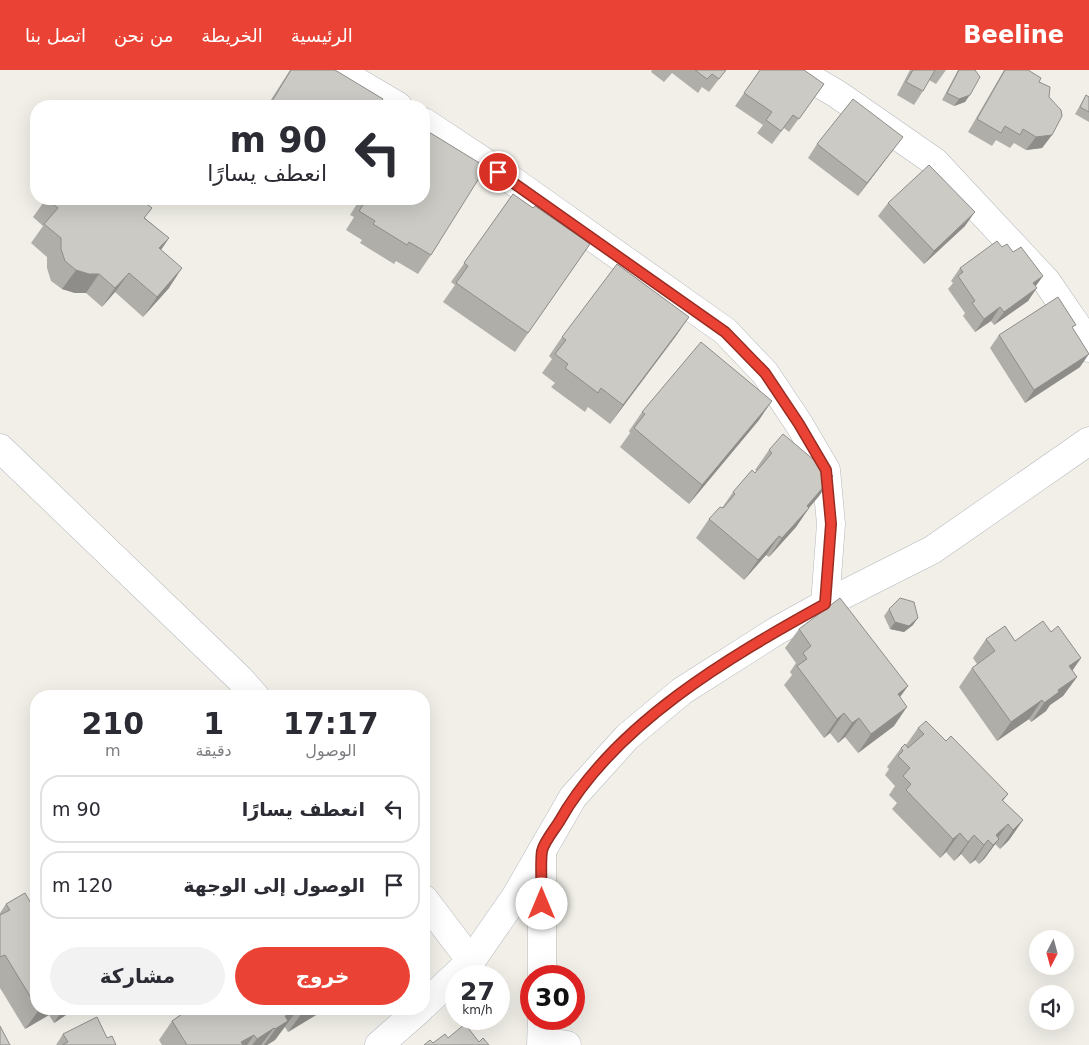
<!DOCTYPE html>
<html lang="ar">
<head>
<meta charset="utf-8">
<style>
  body { margin:0; font-family:"DejaVu Sans",Vazirmatn,sans-serif; background:#f2f2f3; color:#2b2b33; direction:rtl; height:100vh; display:flex; flex-direction:column; font-size:19px; white-space:nowrap }
  * { box-sizing:border-box; margin:0 }
  p { font-size:16px; color:#7c7c81 }
  .icon { flex:none; width:28px; height:28px; fill:none; stroke:currentColor; stroke-width:2; stroke-linecap:round; stroke-linejoin:round }
  .map { position:relative; flex:1; overflow:hidden; direction:ltr }
  .details { position:absolute; left:30px; top:620px; width:400px; height:325px; display:flex; flex-direction:column; background:#fff; border-radius:20px; box-shadow:0 5px 20px #0002; direction:rtl }
  .details>* { flex:none }
  .banner { position:absolute; left:30px; top:30px; width:400px; height:105px; border-radius:20px; box-shadow:0 5px 20px #0002; direction:rtl; background:#fff; color:#2b2b33; overflow:hidden }
  .needle { width:32px; rotate:186deg }
  .tools { position:absolute; left:1029px; top:860px; display:grid; gap:10px }
  .tools a { display:grid; place-items:center; width:45px; height:45px; border-radius:50%; background:#fff; box-shadow:0 5px 20px #0002; font-size:25px }
  .speed { position:absolute; left:445px; top:895px; display:flex; gap:10px; font-size:25px; font-weight:700; text-align:center }
  .speed>* { display:grid; place-content:center; width:65px; height:65px; border-radius:50%; background:#fff; box-shadow:0 5px 20px #0002; line-height:1 }
  .speed small { font-size:12px; font-weight:400 }
  .speed .limit { border:8px solid #d22; background:#fff; color:#111 }
  .pin { position:absolute; display:grid; place-items:center; width:42px; height:42px; color:#fff; margin:-21px; border:2px solid #fff; border-radius:50%; box-shadow:0 1px 5px #0007 }
  .me { position:absolute; width:55px; margin:-28px; rotate:0deg; stroke-linejoin:round; filter:drop-shadow(0 0 4px #0008) }
  .turn { display:flex; align-items:center; gap:18px; height:105px; padding:0 20px; font-size:22px }
  .turn .icon { width:65px; height:65px; stroke-width:2.5 }
  .turn b { display:block; font-size:35px; line-height:42px }
  .eta { display:flex; justify-content:space-evenly; align-items:center; height:85px; text-align:center }
  .eta b { font-size:30px; font-weight:600; line-height:35px }
  .action { display:flex; gap:10px; margin-top:auto; padding:10px 20px }
  .action a { flex:1; height:58px; border-radius:30px; background:#ea4335; color:#fff; font-size:20px; font-weight:600; line-height:58px; text-align:center }
  .action a+a { background:#f2f2f3; color:#2b2b33 }
  ul { padding:0; list-style:none }
  li { display:flex; align-items:center; gap:15px; height:68px; margin:0 10px 8px; padding:0 10px; border:2px solid #e1e1e2; border-radius:20px }
  li div { flex:1 }
  li b { display:block; font-size:19px }
  li em { font-style:normal }
  header { display:flex; align-items:center; gap:30px; box-sizing:border-box; height:70px; padding:0 25px; background:#ea4335; color:#fff }
  header strong { font-size:24px }
  nav { display:flex; gap:28px; margin-inline-start:auto; font-size:18px }
  .map>svg:first-child { display:block }
  .lines { fill:none; stroke-linecap:round; stroke-linejoin:round }
  .street-casing { stroke:#b5b8bc; stroke-width:29 }
  .secondary-casing { stroke:#b6babf; stroke-width:29 }
  .street { stroke:#fff; stroke-width:28 }
  .secondary { stroke:#fff; stroke-width:28 }
  .wall { fill:#afaea9 }
  .shaded-wall { fill:#8f8d8a }
  .building { fill:#cccac5; stroke:#8f8d8a }
  .route-casing { stroke:#982c22; stroke-width:12 }
  .route { stroke:#ea4335; stroke-width:9 }
</style>
</head>
<body>
<header>
<strong>Beeline</strong>
<nav><a>الرئيسية</a><a>الخريطة</a><a>من نحن</a><a>اتصل بنا</a></nav>
</header>
<div class="map">
<svg width="1089" height="975" viewBox="0 0 1089 975">
  <rect width="100%" height="100%" fill="#f1efe8"/>
  <g class="lines">
    <defs>
      <path id="street" d="M337,0l61,36
        M796,0l41,24 98,68 112,120 34,50 8,16
        M424,52l89,59 212,150 40,42 34,51 27,46 5,54 -6,80
        M0,378l240,231 15,17
        M424,829l47,62
        M542,906v-125
        M542,971l25,4
        M541,975l1,-26"/>
      <path id="secondary" d="M424,935l47,-44 45,-65 57,-99 54,-60 55,-46 96,-61 47,-26 107,-54 157,-109
        M379,975l41,-36"/>
    </defs>
    <use href="#street" class="street-casing"/>
    <use href="#secondary" class="secondary-casing"/>
    <use href="#street" class="street"/>
    <use href="#secondary" class="secondary"/>
  </g>
  <path class="wall" d="M290,0h45l43,36h-111z
    M652,0h74l-17,22 -7,-5 -4,6 -26,-20 -8,9 -13,-10z
    M760,0l64,14 -35,48 -5,-4 -12,16 -15,-11 6,-8 -28,-19z
    M910,0h36l-10,14 -7,-4 -6,11 -9,14 -17,-10z
    M958,0h17l-10,32 -11,4 -12,-6z
    M1004,0h24l11,12 10,15 3,38 -10,13 -16,2 -12,-7 -4,5 -14,-8 -4,6 -24,-14z
    M1086,25l3,2v25l-14,-8z
    M817,74l76,6 -35,46 -50,-38z
    M513,124l20,14 57,36 -75,108 -72,-50 12,-17 -4,-3z
    M46,129h94l5,19 24,20 -8,12 8,38 -26,29 -28,-25 -13,15 -16,-14h-11l-13,-4 -11,-8 -4,-13v-11l-16,-14 12,-17 -10,-9z
    M298,129h15l-4,6z
    M360,129h64l7,56 -13,19 -22,-13 -2,3 -34,-21 2,-3 -16,-10 8,-13 -4,-2z
    M888,133l77,23 -41,38 -46,-48z
    M1002,177l11,5 30,24 -7,10 -8,15 -34,24 -3,-4 -16,11 -12,-16 2,-3 -17,-24 5,-6 -2,-2 9,-13z
    M689,247l-79,107 -22,-17 -3,5 -34,-25 4,-4 -13,-10 10,-14 -3,-3 13,-19z
    M1073,259l7,38 -55,36 -35,-55 9,-13z
    M642,342l117,8 -70,84 -69,-57 10,-14 -1,-2z
    M769,380l64,26 -14,20 -10,12 -13,19 -27,30 -3,-2 -22,25 -48,-42 13,-19 13,-11 11,-16 24,-21 -2,-1z
    M889,539l24,16 -9,7 -14,-3 -6,-13z
    M799,559l109,57 -8,11 -6,29 -36,27 -13,-16 -7,6 -8,-10 -6,5 -40,-53 8,-10 -2,-3 6,-9 -11,-15z
    M986,569l29,2 66,17 -9,12 5,7 -14,19 -13,9 -4,6 -15,11 -2,-3 -32,22 -38,-54 13,-19 5,-4 -4,-6z
    M918,658l28,13 62,53 -5,7 20,19 -14,20 -9,9 -5,-5 -10,14 -6,6 -4,-4 -5,4 -9,-10 -7,7 -8,-9 -6,6 -48,-49 5,-6 -8,-8 6,-9 -10,-11 4,-6 -2,-2 14,-19 5,-3z
    M6,834l30,8v97h38l-2,2 -18,12 -5,-8 -24,14 -25,-41v-75z
    M185,939h138l-2,3 -33,20 -3,-5 -1,1 -9,12 -8,5h-105l-3,-5 13,-19 8,-6z
    M63,964l44,4 9,7h-60z"/>
  <path class="shaded-wall" d="M970,25l-5,7 -11,4 5,-7z
    M1052,65l-10,13 -16,2 10,-13z
    M903,67l-10,13 -35,46 9,-13z
    M975,142l-10,14 -41,38 10,-13z
    M169,168l-13,19 3,-9z
    M182,198l-13,20 -26,29 14,-20z
    M76,200l23,4 -13,19h-11l-13,-4z
    M129,203l-14,19 -13,15 13,-19z
    M1043,206l-10,13v-6z
    M1037,218l-9,13 -34,24 10,-13z
    M1000,237l-9,14 -16,11 9,-13z
    M689,247l-13,19 -66,88 13,-19z
    M1089,284l-9,13 -55,36 9,-13z
    M772,331l-13,19 -70,84 13,-19z
    M833,406l-14,20 -25,29 13,-19z
    M809,438l-13,19 -27,30 13,-19z
    M779,466l-13,19 -22,25 14,-20z
    M918,548l-5,7 -9,7 -14,-3 5,-7z
    M1081,588l-13,19 1,-11z
    M1077,607l-14,19 -13,9 -4,6 -15,11 13,-19 14,-13z
    M908,616l-14,19 4,-11z
    M1042,630l-13,19 -32,22 14,-19z
    M907,637l-13,19 -36,27 13,-19z
    M844,643l-14,20 -6,5 13,-19z
    M859,648l-14,19 -7,6 14,-20z
    M1023,750l-14,20 -9,9 13,-19z
    M1008,754l-14,19 2,-8z
    M960,763l-14,19 -6,6 13,-19z
    M974,765l-13,19 -7,7 14,-19z
    M999,769l-14,19 -6,6 14,-19z
    M988,770l-13,20 -5,4 14,-19z
    M42,939h12l-5,6 -24,14 14,-19z
    M63,939h11l-2,2 -18,12z
    M297,939h1l-23,31 -8,5h-3l21,-29z
    M308,939h15l-2,3 -33,20 14,-19z
    M274,958l-13,17h-9l5,-6z
    M254,965l-7,10h-7l1,-3z"/>
  <path class="building" d="M291,0h44l48,29 -5,7h-109z
    M695,0h31l-7,9 -7,-5 -5,5z
    M760,0h44l20,14 -25,35 -6,-4 -12,16 -15,-11 6,-8 -28,-19z
    M913,0h22l-12,21 -17,-9z
    M959,0h16l5,7 -10,18 -11,4 -12,-6z
    M1005,0h23l13,8 -2,4 11,5 -1,10 12,13 1,6 -10,19 -16,2 -13,-8 -3,6 -15,-9 -4,7 -24,-14z
    M1086,25l3,2v15l-9,-5z
    M853,29l50,38 -36,46 -50,-39z
    M424,59l62,38 -55,88 -22,-13 -2,3 -34,-21 2,-3 -16,-10 8,-12h57z
    M929,95l46,47 -41,39 -46,-48z
    M513,124l20,14 2,-2 55,38 -62,89 -72,-50 12,-17 -4,-3z
    M47,129h93l12,9 -8,10 25,20 -10,10 23,20 -25,29 -28,-24 -14,15 -16,-14h-10l-13,-4 -11,-9 -4,-12v-11l-17,-14 14,-16z
    M997,171l5,6 5,-3 6,8 8,-5 22,29 -10,7 4,5 -33,24 -4,-5 -16,12 -12,-16 3,-2 -17,-25 5,-4 -3,-4z
    M617,194l72,53 -66,88 -22,-17 -3,5 -33,-25 3,-4 -13,-10 11,-14 -4,-3z
    M1058,227l18,28 -4,2 17,27 -55,36 -35,-55z
    M701,272l71,59 -70,84 -68,-57 11,-14 -3,-2z
    M783,364l50,42 -26,30 2,2 -27,30 -3,-2 -21,24 -49,-41 11,-12 3,1 12,-14 -2,-2 19,-22 3,3 17,-20 -3,-3z
    M840,528l68,88 -10,8 9,13 -36,27 -12,-16 -7,5 -8,-10 -7,6 -40,-53 10,-7 -4,-6 8,-7 -12,-17z
    M900,528l14,4 4,16 -9,8 -14,-4 -6,-13z
    M1043,551l8,11 7,-6 23,32 -12,8 8,11 -19,13 1,2 -15,11 -2,-3 -31,22 -39,-54 23,-17 -9,-12 19,-13 10,15z
    M926,651l20,20 5,-5 57,58 -6,6 21,20 -10,10 -5,-6 -12,11 3,4 -6,6 -5,-5 -4,5 -10,-10 -6,7 -8,-9 -7,6 -47,-49 5,-6 -8,-8 7,-8 -12,-12 5,-5 -2,-3 4,-4 3,4 16,-14 -6,-6z
    M25,823l11,19v94l-31,-51 -5,2v-42l10,-5 -4,-6z
    M187,939h110l-12,7 3,5 -13,8 -1,-1 -17,11 -3,-4 -13,7 2,3h-56l-15,-24 16,-11z
    M299,939h9l-6,4z
    M97,947l10,21 5,-2 4,9h-54l6,-3 -5,-8z
    M465,954l14,18 4,-4 6,7h-65l6,-5 3,3 12,-9 3,4z
    M0,956l10,19h-10z"/>
  <g class="lines">
    <defs>
      <path id="route" d="M498,102l227,160 40,41 34,51 27,46 5,54 -6,80c-96,53 -211,120 -266,218 -5,8 -15,20 -17,29 -2,13 0,39 0,53"/>
    </defs>
    <use href="#route" class="route-casing"/>
    <use href="#route" class="route"/>
  </g>
</svg>
<div class="tools">
<a><svg class="needle" viewBox="-14 -14 28 28"><path d="M0-13l5 13h-10z" fill="#e53935"/><path d="M0 13l5-13h-10z" fill="#7c7c81"/></svg></a>
<a><svg class="icon" aria-label="sound" viewBox="0 0 24 24"><path d="M4 9h4l5-4v14l-5-4H4zM17 9q2 3 0 6"/></svg></a>
</div>
<div class="speed"><div>27<small>km/h</small></div><div class="limit">30</div></div>
<div class="pin" style="left:498px;top:102px;background:#d93025"><svg class="icon" aria-label="arrive" viewBox="0 0 24 24"><path d="M6 21V4h12l-3 4 3 4H6"/></svg></div>
<svg class="me" style="left:542px;top:834px" viewBox="-20 -20 40 40"><circle r="19" fill="#fff"/><path d="M0-13L10 11 0 6-10 11z" fill="#ea4335"/></svg>
<div class="banner">
<div class="turn"><svg class="icon" aria-label="left" viewBox="0 0 24 24"><path d="M17 20v-9H6M10 6l-5 5 5 5"/></svg><div><b>90 m</b>انعطف يسارًا</div></div>
</div>
<section class="details">
<div class="eta">
<div><b>17:17</b><p>الوصول</p></div>
<div><b>1</b><p>دقيقة</p></div>
<div><b>210</b><p>m</p></div>
</div>
<ul>
<li><svg class="icon" aria-label="left" viewBox="0 0 24 24"><path d="M17 20v-9H6M10 6l-5 5 5 5"/></svg><div><b>انعطف يسارًا</b></div><em>90 m</em></li>
<li><svg class="icon" aria-label="arrive" viewBox="0 0 24 24"><path d="M6 21V4h12l-3 4 3 4H6"/></svg><div><b>الوصول إلى الوجهة</b></div><em>120 m</em></li>
</ul>
<div class="action"><a>خروج</a><a>مشاركة</a></div>
</section>
</div>
</body>
</html>
